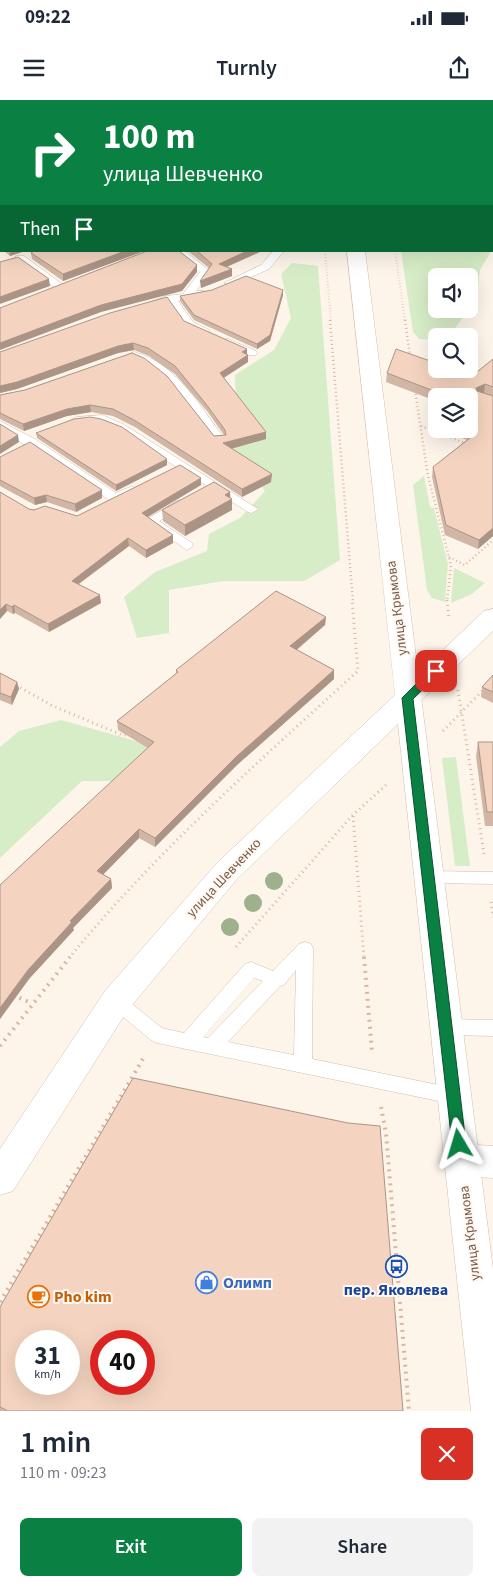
<!DOCTYPE html>
<html lang="en">
<head>
<meta charset="utf-8">
<style>
  body { margin:0; font-family:"Source Sans 3",sans-serif; background:#f2f2f3; color:#1f2937; height:100vh; display:flex; flex-direction:column; font-size:19px; white-space:nowrap }
  * { box-sizing:border-box; margin:0 }
  p { font-size:16px; color:#747a83 }
  .icon { flex:none; width:28px; height:28px; fill:none; stroke:currentColor; stroke-width:2; stroke-linecap:round; stroke-linejoin:round }
  .map { position:relative; height:1311px; overflow:hidden }
  .side { display:flex; flex-direction:column; background:#fff; flex:1 }
  .side>* { flex:none }
  .guide { position:absolute; left:0px; top:0px; width:494px; height:152px; box-shadow:0 5px 20px #0002; background:#0b8043; color:#fff; overflow:hidden }
  .tools { position:absolute; left:428px; top:168px; display:grid; gap:10px }
  .tools a { display:grid; place-items:center; width:50px; height:50px; border-radius:8px; background:#fff; box-shadow:0 5px 20px #0002; font-size:25px }
  .speed { position:absolute; left:15px; top:1230px; display:flex; gap:10px; font-size:25px; font-weight:700; text-align:center }
  .speed>* { display:grid; place-content:center; width:65px; height:65px; border-radius:50%; background:#fff; box-shadow:0 5px 20px #0002; line-height:1 }
  .speed small { font-size:12px; font-weight:400 }
  .speed .limit { border:8px solid #d22; background:#fff; color:#111 }
  .pin { position:absolute; display:grid; place-items:center; width:42px; height:42px; color:#fff; margin:-21px; border-radius:10px; box-shadow:0 2px 8px #0006 }
  .me { position:absolute; width:55px; margin:-28px; rotate:353deg; stroke-linejoin:round; filter:drop-shadow(0 0 4px #0008) }
  .turn { display:flex; align-items:center; gap:18px; height:105px; padding:0 20px; font-size:22px }
  .turn .icon { width:65px; height:65px; stroke-width:2.5 }
  .turn b { display:block; font-size:35px; line-height:42px }
  .then { display:flex; align-items:center; height:48px; padding:0 20px; background:#0003; gap:10px; font-size:19px }
  .round { display:grid; place-items:center; flex:none; width:52px; height:52px; border-radius:8px; background:#f2f2f3 }
  .head { display:flex; align-items:center; justify-content:space-between; height:85px; padding:0 20px }
  h1 { font-size:30px; font-weight:600; line-height:38px }
  .cta { display:flex; gap:10px; margin-top:auto; padding:10px 20px }
  .cta a { flex:1; height:58px; border-radius:8px; background:#0b8043; color:#fff; font-size:20px; font-weight:600; line-height:58px; text-align:center }
  .cta a+a { background:#f2f2f3; color:#1f2937 }
  .status { display:flex; justify-content:space-between; align-items:center; height:35px; padding:0 25px; background:#fff; direction:ltr }
  .status svg { height:14px; fill:currentColor }
  header { display:flex; justify-content:space-between; align-items:center; height:65px; padding:0 20px; background:#fff; font-size:22px; font-weight:600 }
  .map>svg:first-child { display:block }
  .green { fill:#d7edc7 }
  .lines { fill:none; stroke-linecap:round; stroke-linejoin:round }
  .lane-casing { stroke:#d1bdae; stroke-width:1 }
  .street-casing { stroke:#d1bdae; stroke-width:1 }
  .secondary-casing { stroke:#d7bfae; stroke-width:1 }
  .path-far3 { stroke:#dab7a2; stroke-width:2; stroke-dasharray:0.5 2.5; stroke-linecap:butt }
  .path-far2 { stroke:#dab7a2; stroke-width:2.5; stroke-dasharray:1 3; stroke-linecap:butt }
  .path-far1 { stroke:#dab7a2; stroke-width:3; stroke-dasharray:1 4; stroke-linecap:butt }
  .path { stroke:#dab7a2; stroke-width:4; stroke-dasharray:2 5; stroke-linecap:butt }
  .lane { fill:#fff; fill-rule:evenodd }
  .street { fill:#fff; fill-rule:evenodd }
  .secondary { fill:#fff; fill-rule:evenodd }
  .tree { fill:#9fb18c }
  .wall { fill:#d2b6a5 }
  .shaded-wall { fill:#ab9486 }
  .building { fill:#f4d4c0; stroke:#ab9486; fill-rule:evenodd }
  .route { fill:#0b8043; stroke:#07532c }
  .labels { text-anchor:middle; dominant-baseline:central; stroke-width:4; stroke-linejoin:round; paint-order:stroke }
  .street-label { font-size:14px; fill:#7a5b4b; stroke:#fff9f2 }
  .near-shop-label { font-size:16px; font-weight:bold; fill:#366cbe; stroke:#fff9f2; text-anchor:start }
  .near-transit-label { font-size:16px; font-weight:bold; fill:#164399; stroke:#fff9f2 }
  .near-food-label { font-size:16px; font-weight:bold; fill:#c56008; stroke:#fff9f2; text-anchor:start }
</style>
</head>
<body>
<div class="status"><b>09:22</b><svg viewBox="0 0 49 12"><path d="M0 12V9h3v3zM5 12V6h3v6zM10 12V3h3v9zM15 12V0h3v12zM26 1h20v11H26zM47 4h2v5h-2z"/></svg></div>
<header><svg class="icon" aria-label="menu" viewBox="0 0 24 24"><path d="M4 6h16M4 12h16M4 18h16"/></svg>Turnly<svg class="icon" aria-label="share" viewBox="0 0 24 24"><path d="M12 15V3M7 8l5-5 5 5M5 13v7h14v-7"/></svg></header>
<div class="map">
<svg width="493" height="1311" viewBox="0 0 493 1311">
  <rect width="100%" height="100%" fill="#fdf5ea"/>
  <path class="green" d="M401,151h90l-11,19 -3,25 -8,13v-32h-33v33h32c-8,13 -15,27 -32,27v4l-17,-1 -6,-7z
    M292,163l26,3 22,294 -36,21h-80l-55,9v43l-32,5 -13,-41 31,-25 52,-21 2,-17 31,-16 25,-27 -39,-47 10,-27 -1,-42 39,-25 17,-32 -10,-44z
    M424,376l6,31 4,1 14,56 -3,38 -13,-4 -5,-8 -14,-105z
    M454,468l31,15 -13,11 -21,9z
    M61,620l100,28 -47,33h-32l-82,77v-111l19,-16z
    M456,657v1l14,108h-15l-13,-108z"/>
  <g class="lines">
    <defs>
      <path id="lane" d="M173,151h12l26,21 -15,19h8v4l-26,6 15,21 16,8v4c-19,4 -31,-18 -41,-31l-18,4 -5,-3 21,-8 17,-2 17,-22z
        M273,151h11l-15,18 -36,16 -9,-2 37,-18z
        M16,156h8l42,31 -9,2 -41,-29z
        M228,239l28,12 1,2 -1,2h-8l-24,-11v-4z
        M134,252c41,10 66,54 90,86v4h-8l-48,-60 -39,-27z
        M102,315l21,9 135,85 -6,4 -4,-1 -133,-84 -15,-6 -23,1 -6,-3 6,-3z
        M0,321l35,18 81,54 16,-7 6,4 -19,11h-8l-111,-72z
        M179,400l4,1 2,3 -2,3 -24,14 33,22 1,3 -6,4 -43,-29z
        M428,771l65,1v12l-65,-1 -6,-2 -2,-4 2,-4z
        M305,842l6,2 2,5 -1,110 141,29 7,2 2,6 -2,6 -7,2 -296,-61 -6,-3 -41,-34 -3,-5 3,-5 6,-2 6,2 40,32 22,5 61,-69 6,-2 22,9 26,-27zM296,870l-2,85 -66,-13 52,-56 4,-1zM254,878l9,3 -55,57 -5,-1z
        M446,919l47,1v16l-47,-1 -6,-3 -3,-5 3,-5z"/>
      <path id="street" d="M493,509v22l-76,73 -9,3 -9,-3 -4,-6 4,-6 85,-81z
        M461,1044l32,2v32l-32,-2 -12,-5 -6,-11 6,-11z"/>
      <path id="secondary" d="M323,0h16l1,1h-16z
        M347,151h18l128,1018v142h-22l-73,-687 -161,155 -110,132 -114,180 -13,4v-46l105,-158 112,-128 178,-168z"/>
    </defs>
    <use href="#lane" class="lane-casing"/>
    <use href="#street" class="street-casing"/>
    <use href="#secondary" class="secondary-casing"/>
    <path class="path-far3" d="M325,151l6,70
      M395,151l10,70"/>
    <path class="path-far2" d="M330,220l23,282
      M405,220l5,36
      M415,290l13,86 23,89 -4,37
      M421,326l46,18
      M449,457l16,8 28,-25"/>
    <path class="path-far1" d="M447,500l2,19
      M16,585l35,20 71,30h9
      M458,590l26,164
      M443,631l41,-42
      M353,716l11,142
      M491,802l2,15
      M236,847l116,-131 34,-31
      M69,858c86,-105 189,-196 289,-287l-6,-71"/>
    <path class="path" d="M364,857l8,95
      M13,895l18,8
      M0,946l70,-89
      M381,1007l5,26 23,278
      M0,1202l144,-245"/>
    <use href="#lane" class="lane"/>
    <use href="#street" class="street"/>
    <use href="#secondary" class="secondary"/>
  </g>
  <g class="tree">
    <circle cx="274" cy="781" r="9"/>
    <circle cx="253" cy="803" r="9"/>
    <circle cx="230" cy="827" r="9"/>
  </g>
  <path class="wall" d="M386,0h74l2,1h-74z
    M4,151h21l-15,5z
    M144,151l-81,30 -31,-22 -1,-6z
    M188,151h74l-35,16 5,2v7l-31,12 8,-20z
    M212,190h71v5l-13,46 -13,8 -63,-29 -14,-19v-5z
    M184,221l64,34v7l-24,16 42,61 -35,10 40,33 -29,15 -107,-70 -22,-11 -22,-4 -24,4 -43,15 -24,-12v-24l25,-5 107,-37 82,83 10,-1 -17,-24 -32,-37 -26,-18 -15,-6 -16,3 -101,36 -17,4v-41z
    M493,259v177l-15,13 -33,-14 -13,-58 1,-10 34,-27 -28,-11h30v-33h-33v5l-50,-19 1,-9 85,3z
    M36,333l131,32 -51,26 -79,-53z
    M0,357l102,33v8l-26,14 -29,-10 -12,3 -35,-19z
    M201,378v7l-53,32 25,18v8l-27,15 -17,-12 -50,38 22,19 -52,29 -34,-19 -2,1 -6,-3 -7,8 29,-110 48,7z
    M230,392l2,18 -47,26 -22,-15 -1,-11z
    M326,517l-1,8 -28,25 37,20v9l-97,86 -82,82 -16,-9 -36,36 8,5 1,9 -39,40 1,2 -45,49 -29,40v-134l148,-137 -30,-18 -1,-9 59,-47v-4z
    M0,573l17,9 2,7 -7,16 -12,-5z
    M493,575v28l-12,-6 1,-10z
    M478,642h15v84h-8l-9,-70z
    M0,1207l403,104h-403z"/>
  <path class="shaded-wall" d="M0,81h1v7h-1z
    M10,151h15l-15,5z
    M125,151h19l-81,30v-7z
    M247,151h15l-43,19v-6z
    M197,165v7l-15,19 -81,21 -101,38v-7z
    M232,169v7l-31,12 -1,-7z
    M49,179l1,7 -50,18v-7z
    M283,190v5l-13,46 -13,8v-5z
    M133,243l1,7 -16,3 -101,36 -17,4v-7l118,-40z
    M247,249v7l1,-1v7l-28,18v-7l22,-21z
    M485,284l-1,9 -9,4 1,-9z
    M90,305l1,7 -24,4 -43,15 -1,-7 44,-15z
    M266,332v7l-43,12v-8z
    M18,335l1,7 -19,12v-8z
    M167,359v6l-51,26v-6z
    M272,374l-1,8 -29,15v-8z
    M201,378v7l-59,35v-7z
    M102,390v8l-26,14 -1,-8z
    M230,392v8l2,-1v11l-47,26v-11l40,-30z
    M46,395l1,7 -12,3 -1,-7z
    M493,428v8l-15,13 1,-9z
    M173,435v8l-27,15v-8z
    M128,438l1,8 -56,42 -1,-7z
    M100,495l1,8 -52,29 -1,-8z
    M6,504l1,7 -7,8v-9z
    M14,505l1,8 -2,1 -1,-7z
    M326,517l-1,8 -35,30v-9z
    M334,570v9l-97,86 -82,82v-9l82,-82z
    M17,582l2,7 -7,16 -1,-8z
    M139,729v9l-41,42 -1,-9z
    M111,779l1,9 -39,40 1,2 -45,49 -29,40v-11l28,-38 42,-49z"/>
  <path class="building" d="M0,0h301v1h-300v80h-1z
    M396,0h64l2,1h-64z
    M492,19l1,1v29h-1z
    M492,62h1l-1,20z
    M492,89l1,1v43l-1,-1z
    M34,151h91l-62,23 -32,-21z
    M147,151h32l18,14 -15,19 -81,21 -101,38v-35z
    M197,151h50l-28,13 13,5 -32,12 12,-17z
    M18,157l31,22 -49,18v-35z
    M246,176l37,14 -13,45 -13,9 -63,-29 -14,-19 32,-6z
    M167,197l17,24 63,28 -5,3 6,3 -28,18 46,59 -43,11 49,31 -30,15 -108,-69 -21,-11 -23,-4 -23,4 -44,15 -23,-11v-18l25,-5 107,-37 12,5 23,18 47,60 12,-1 -1,-5 -19,-26 -31,-38 -27,-18 -15,-5 -15,3 -101,36 -17,4v-34l110,-39z
    M396,249l40,14v6h15l21,7 21,-17v28l-8,-3 -9,4 1,3 16,5v132l-14,12 -33,-15 -13,-58 42,-33 -12,-5h6v-33h-22l-60,-23z
    M90,317l11,2 21,8 45,32 -51,26 -80,-52 38,-14z
    M0,324l18,11 -18,11z
    M30,342l72,48 -27,14 -29,-9 -12,3 -34,-18v-23z
    M180,365l21,13 -59,35 31,22 -27,15 -18,-12 -56,43 28,14 -52,29 -34,-19 -2,2 -6,-3 -6,6v-118l29,17 5,1 11,-4 32,10z
    M214,382l16,10 -5,3 7,4 -47,26 -23,-15z
    M276,491l50,26 -36,29 44,24 -97,86 -82,82 -16,-9 -42,42 14,8 -41,42 2,1 -44,48 -28,38v-123l154,-143 -37,-21 61,-49 -2,-2z
    M0,573l17,9 -6,15 -11,-4z
    M493,575v17l-11,-5z
    M478,642h15v70h-6z
    M133,978l215,45 32,3 23,285h-395l-8,-4v-100zM26,1241h43v43h-43zM101,1241h43v43h-43z"/>
  <path class="route" d="M436,567l4,1v5l-27,26 53,445 -2,4 -5,2 -5,-2 -2,-4 -50,-446 30,-30z"/>
  <defs>
    <symbol id="bus-ring" viewBox="-11 -11 22 22"><circle r="9.5" fill="#fff9f2" stroke="#1a4fb4" stroke-width="1.5"/><path d="M-5-6H5V4H4V6H2V4H-2V6H-4V4H-5ZM-3.5-4V0h7V-4ZM-3.5 1.2v1.5H-2V1.2ZM2 1.2v1.5H3.5V1.2Z" fill="#1a4fb4"/></symbol>
    <symbol id="shop-ring" viewBox="-11 -11 22 22"><circle r="9.5" fill="#fff9f2" stroke="#3f7fe0" stroke-width="1.5"/><path d="M-5-2.5h2.3a2.7 3.5 0 0 1 5.4 0H5L5.5 6h-11ZM-1.5-2.5h3a1.5 2.3 0 0 0-3 0Z" fill="#3f7fe0"/></symbol>
    <symbol id="cafe-ring" viewBox="-11 -11 22 22"><circle r="9.5" fill="#fff9f2" stroke="#e8710a" stroke-width="1.5"/><path d="M-5.5-4.5H6V0H3Q3 3.5 0 3.5H-2.5Q-5.5 3.5-5.5 0ZM3-3.2v2h1.7v-2ZM-6 4.5H4V6H-6Z" fill="#e8710a"/></symbol>
  </defs>
  <g fill-rule="evenodd">
    <use href="#bus-ring" x="384" y="1154" width="25" height="25"/>
    <use href="#shop-ring" x="194" y="1170" width="25" height="25"/>
    <use href="#cafe-ring" x="26" y="1184" width="25" height="25"/>
  </g>
  <g class="labels">
    <g class="street-label">
      <text transform="translate(397 508) rotate(-97)">улица Крымова</text>
      <text transform="translate(224 778) rotate(-47)">улица Шевченко</text>
      <text transform="translate(470 1133) rotate(-97)">улица Крымова</text>
    </g>
    <g class="near-shop-label">
      <text x="223" y="1183">Олимп</text>
    </g>
    <g class="near-transit-label">
      <text x="396" y="1190">пер. Яковлева</text>
    </g>
    <g class="near-food-label">
      <text x="54" y="1197">Pho kim</text>
    </g>
  </g>
</svg>
<div class="tools">
<a><svg class="icon" aria-label="sound" viewBox="0 0 24 24"><path d="M4 9h4l5-4v14l-5-4H4zM17 9q2 3 0 6"/></svg></a>
<a><svg class="icon" aria-label="search" viewBox="0 0 24 24"><circle cx="10" cy="10" r="6"/><path d="M15 15l6 6"/></svg></a>
<a><svg class="icon" aria-label="layers" viewBox="0 0 24 24"><path d="M12 4l9 5-9 5-9-5zM3 14l9 5 9-5"/></svg></a>
</div>
<div class="speed"><div>31<small>km/h</small></div><div class="limit">40</div></div>
<div class="pin" style="left:436px;top:571px;background:#d93025"><svg class="icon" aria-label="arrive" viewBox="0 0 24 24"><path d="M6 21V4h12l-3 4 3 4H6"/></svg></div>
<svg class="me" style="left:459px;top:1044px" viewBox="-20 -20 40 40"><path d="M0-17L14 15 0 8-14 15z" fill="#0b8043" stroke="#fff" stroke-width="4"/></svg>
<div class="guide">
<div class="turn"><svg class="icon" aria-label="right" viewBox="0 0 24 24"><path d="M7 20v-9h11M14 6l5 5-5 5"/></svg><div><b>100 m</b>улица Шевченко</div></div>
<div class="then">Then<svg class="icon" aria-label="arrive" viewBox="0 0 24 24"><path d="M6 21V4h12l-3 4 3 4H6"/></svg></div>
</div>
</div>
<section class="side">
<div class="head"><div><h1>1 min</h1><p>110 m · 09:23</p></div><a class="round" style="background:#d93025;color:#fff"><svg class="icon" aria-label="close" viewBox="0 0 24 24"><path d="M6 6l12 12M18 6L6 18"/></svg></a></div>
<div class="cta"><a>Exit</a><a>Share</a></div>
</section>
</body>
</html>
